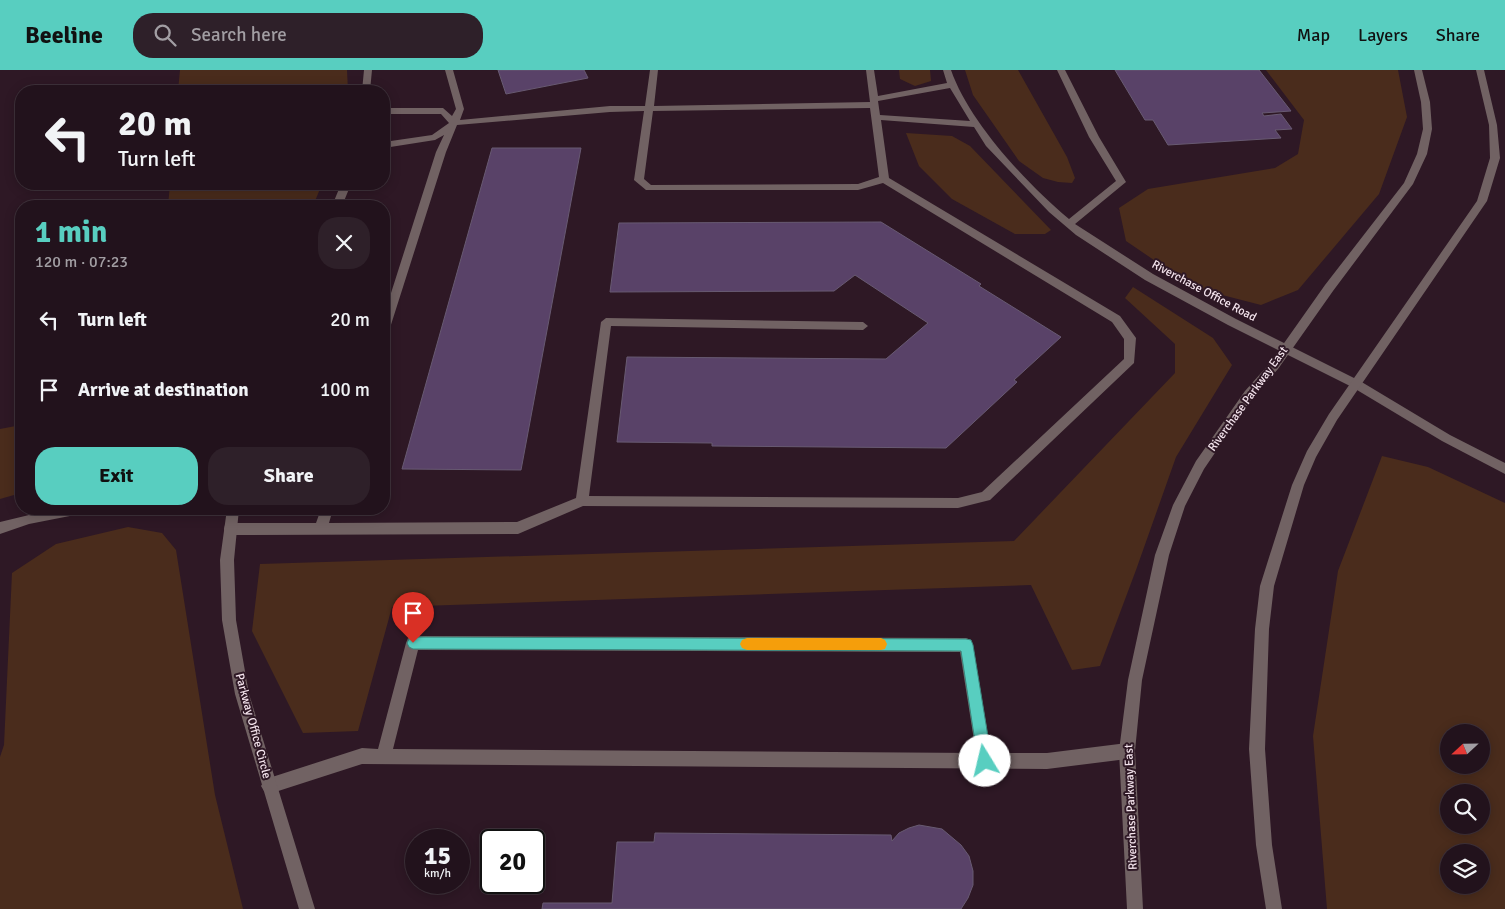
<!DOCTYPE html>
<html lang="en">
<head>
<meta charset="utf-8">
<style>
  body { margin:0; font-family:Signika,sans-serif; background:#2e2029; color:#f1f3f6; height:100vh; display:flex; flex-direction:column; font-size:19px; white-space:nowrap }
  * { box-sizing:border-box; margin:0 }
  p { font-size:16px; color:#a29ea3 }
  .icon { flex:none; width:28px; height:28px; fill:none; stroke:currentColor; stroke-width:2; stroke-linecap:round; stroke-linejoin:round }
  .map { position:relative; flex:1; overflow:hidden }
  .side { position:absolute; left:15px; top:130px; width:375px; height:315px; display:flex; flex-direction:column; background:#22121c; border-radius:20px; box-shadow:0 2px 12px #0003,0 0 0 1px #3f323b }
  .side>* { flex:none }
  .top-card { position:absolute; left:15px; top:15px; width:375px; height:105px; border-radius:20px; box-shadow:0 2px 12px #0003,0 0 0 1px #3f323b; background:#22121c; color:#f1f3f6; overflow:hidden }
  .needle { width:32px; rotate:248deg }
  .fabs { position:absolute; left:1440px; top:654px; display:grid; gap:10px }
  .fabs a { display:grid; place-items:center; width:50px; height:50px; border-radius:50%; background:#22121c; box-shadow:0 2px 12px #0003,0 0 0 1px #3f323b; font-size:25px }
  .speed { position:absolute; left:405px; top:759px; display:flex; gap:10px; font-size:25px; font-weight:700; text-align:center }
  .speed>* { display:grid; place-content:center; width:65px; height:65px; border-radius:50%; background:#22121c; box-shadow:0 2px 12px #0003,0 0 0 1px #3f323b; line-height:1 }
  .speed small { font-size:12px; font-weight:400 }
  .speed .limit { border:2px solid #111; border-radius:8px; background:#fff; color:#111 }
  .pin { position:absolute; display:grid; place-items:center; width:42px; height:42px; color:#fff; margin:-51px -21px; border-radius:50% 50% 50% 0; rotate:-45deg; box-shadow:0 0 5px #0007 }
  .pin .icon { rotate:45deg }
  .me { position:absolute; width:55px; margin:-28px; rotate:351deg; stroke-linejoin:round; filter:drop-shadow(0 0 4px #0008) }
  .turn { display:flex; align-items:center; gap:18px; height:105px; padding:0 20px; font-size:22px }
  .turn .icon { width:65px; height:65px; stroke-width:2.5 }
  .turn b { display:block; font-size:35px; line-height:42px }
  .round { display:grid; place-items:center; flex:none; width:52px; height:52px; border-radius:20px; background:#2e2029 }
  .overview { display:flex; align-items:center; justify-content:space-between; height:85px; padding:0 20px }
  h1 { font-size:30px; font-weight:700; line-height:38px; color:#58cec0 }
  .primary-button { display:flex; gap:10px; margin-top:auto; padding:10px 20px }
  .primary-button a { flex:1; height:58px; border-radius:20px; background:#58cec0; color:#111; font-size:20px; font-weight:700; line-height:58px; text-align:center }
  .primary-button a+a { background:#2e2029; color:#f1f3f6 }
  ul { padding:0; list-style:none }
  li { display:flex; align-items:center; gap:15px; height:70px; padding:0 20px }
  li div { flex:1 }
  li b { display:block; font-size:19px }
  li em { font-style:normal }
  header { display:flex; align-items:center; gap:30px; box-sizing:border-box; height:70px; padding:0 25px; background:#58cec0; color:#111 }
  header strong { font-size:24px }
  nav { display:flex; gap:28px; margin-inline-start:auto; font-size:18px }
  .search { width:350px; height:45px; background:#2e2029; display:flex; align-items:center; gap:12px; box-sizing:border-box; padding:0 18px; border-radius:20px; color:#a29ea3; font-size:19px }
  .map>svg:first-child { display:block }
  .green { fill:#4a2c1c; fill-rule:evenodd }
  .building { fill:#594268; stroke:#685a72 }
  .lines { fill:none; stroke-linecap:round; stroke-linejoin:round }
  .service { fill:#716263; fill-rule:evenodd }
  .tertiary { fill:#716263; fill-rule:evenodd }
  .route { fill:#58cec0; stroke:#39867d }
  .slow { fill:#f59e0b }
  .labels { text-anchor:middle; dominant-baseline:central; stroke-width:4; stroke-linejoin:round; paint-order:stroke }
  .street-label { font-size:12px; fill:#f4e4ed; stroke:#2e1825 }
</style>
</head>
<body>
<header>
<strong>Beeline</strong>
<div class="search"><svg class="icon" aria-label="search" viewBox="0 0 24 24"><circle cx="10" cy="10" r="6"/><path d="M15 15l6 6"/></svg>Search here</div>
<nav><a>Map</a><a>Layers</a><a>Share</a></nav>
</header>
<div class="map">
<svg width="1505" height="839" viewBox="0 0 1505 839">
  <rect width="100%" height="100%" fill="#2e1825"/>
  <path class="green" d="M180,0h167l1,21h-170z
    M899,0h31l1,11 -16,5 -15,-7z
    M965,0h53l49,87 8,21 -3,5 -14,-1 -15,-4 -24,-17 -46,-66z
    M1266,0h132l9,47 -28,77 -81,96 -37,15 -66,-17 -69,-47 -7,-33 29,-19 127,-21 23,-14 6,-34z
    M906,63l46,3 18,10 81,84 -6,4h-30l-63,-35 -33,-33z
    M170,114h152l-9,22h-145z
    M1133,217l80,51 19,27 -56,92 -40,113 -36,96 -28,4 -41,-85 -639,22 -34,124 -55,2 -51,-102 8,-67 754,-23 161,-168v-29l-50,-46z
    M21,355v68l-21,6v-70z
    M1382,386l46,11 77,36v406h-178l-14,-173 25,-165zM1449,662h32v33h-32zM1449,722h32v33h-32zM1449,782h32v33h-32z
    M128,457l34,6 14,17 39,245 28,114h-243v-152l4,-12 8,-172 44,-29z"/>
  <path class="building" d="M498,0h86l4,8 -82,16z
    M1115,0h144l32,41 -29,2 2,3 17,-2 11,15 -17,1 6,8 -113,7 -15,-25h-8z
    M492,78h89l-60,322 -119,-1z
    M881,152l100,62 -2,2 82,51 -47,43 3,2 -71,66 -234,-2v-3l-95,-1 10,-85 259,2 42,-36 -73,-48 -21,16 -224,1 9,-69z
    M919,755l23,4 19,16 8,11 4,15v14l-5,13 -7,11h-419l1,-6h69l5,-61h37l1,-9 236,2 1,6 7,-8 10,-5z"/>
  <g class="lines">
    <path class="service" d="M445,0h8l11,39 -4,11 150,-14h35l5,-36h8l-4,36 216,-4 -4,-32h8l4,26 69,-13 -4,-13h8c18,52 76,114 118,149l47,-38 -27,-44 -32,-67h8l34,67 27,45 -51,42 78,50 83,45 124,62 90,54 55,28v11l-63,-33 -90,-54 -124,-62 -83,-45 -69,-45 -27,-23 -63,-66 -12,-19 -93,-7 8,58 231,138 16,22 -2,25 -144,137 -32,8 -375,-2 -65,28 -288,1 -5,-2 -1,-4 1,-4 5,-2h86l5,-14h12l-4,14 188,-1 59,-24 25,-176 5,-4 257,4 5,4 -5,4 -252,-4 -22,170 369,2 24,-6 142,-133v-20l-12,-17 -229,-139 -25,7h-212l-12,-10 10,-69 -34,1 -153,13 -11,27 -57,179 -5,4v-20l52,-163 8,-17 -9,5 -51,8v-6l48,-7 17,-12 -8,-9h-57v-6h59l9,8 4,-7zM950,18l20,33 -90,-6 -2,-14zM870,38l9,69 -21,7 -207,1 -7,-6 9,-68z
      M54,439h32l-2,4 -4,1 -51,10 -29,10v-12z
      M413,566l553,2 5,2 2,5 18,108h56l80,-10 5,3 3,5 -3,5 -5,3 -80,10 -685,-5 -93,30 -5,-3 -3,-5 3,-5 5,-3 93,-30 16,1 28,-106 2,-5zM418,580l542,2 16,101 -583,-4z"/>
    <path class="tertiary" d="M364,0h8l-2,21h-8z
      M1414,0h8l8,32 2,27 -5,25 -14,30 -80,107 -55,78 -25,28 -49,72 -19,37 -16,49 -27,125 -7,71 8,158h-16l-8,-158 9,-71 27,-125 18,-50 23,-44 49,-70 25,-28 55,-78 79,-102 13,-29 6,-25 -2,-27z
      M1476,0h8l13,55 3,33 -13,43 -150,219 -21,37 -12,28 -30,101 -5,43 -4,120 7,96 10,64h-16l-10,-64 -7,-96 6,-120 5,-43 32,-101 15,-34 22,-37 148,-213 13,-43 -1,-33z
      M341,114h10l-9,22h-10z
      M227,439h12l-5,51 2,60 13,74 66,215h-16l-64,-215 -13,-74 -2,-60z"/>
  </g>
  <path class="route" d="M413,567l553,2 5,1 2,5 19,116 -3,4 -4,3 -5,-3 -2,-4 -17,-110 -548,-2 -4,-2 -2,-4 2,-4z"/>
  <path class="slow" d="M747,568h134l4,2 2,4 -2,5 -4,1h-134l-5,-2 -2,-4 2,-4z"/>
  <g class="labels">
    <g class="street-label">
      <text transform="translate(1204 221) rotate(28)">Riverchase Office Road</text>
      <text transform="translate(1248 329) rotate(-54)">Riverchase Parkway East</text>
      <text transform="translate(253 656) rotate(75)">Parkway Office Circle</text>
      <text transform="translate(1131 737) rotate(-92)">Riverchase Parkway East</text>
    </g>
  </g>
</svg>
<div class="fabs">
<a><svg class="needle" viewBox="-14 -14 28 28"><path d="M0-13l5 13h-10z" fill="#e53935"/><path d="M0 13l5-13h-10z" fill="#a29ea3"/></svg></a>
<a><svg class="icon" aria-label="search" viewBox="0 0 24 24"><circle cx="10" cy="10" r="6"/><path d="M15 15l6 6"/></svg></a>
<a><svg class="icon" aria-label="layers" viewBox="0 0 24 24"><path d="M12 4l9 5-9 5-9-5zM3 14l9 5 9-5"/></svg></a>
</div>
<div class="speed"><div>15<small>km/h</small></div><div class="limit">20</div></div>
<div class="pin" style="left:413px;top:573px;background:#d93025"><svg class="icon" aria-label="arrive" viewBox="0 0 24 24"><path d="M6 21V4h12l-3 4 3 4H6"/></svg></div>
<svg class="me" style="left:985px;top:691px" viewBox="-20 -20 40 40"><circle r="19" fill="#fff"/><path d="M0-13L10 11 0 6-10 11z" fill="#58cec0"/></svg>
<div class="top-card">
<div class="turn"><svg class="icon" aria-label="left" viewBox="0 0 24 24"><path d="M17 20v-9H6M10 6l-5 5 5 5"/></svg><div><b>20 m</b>Turn left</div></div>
</div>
<section class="side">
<div class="overview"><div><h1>1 min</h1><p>120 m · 07:23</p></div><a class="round"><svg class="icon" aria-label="close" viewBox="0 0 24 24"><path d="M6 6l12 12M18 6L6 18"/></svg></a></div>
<ul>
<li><svg class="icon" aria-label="left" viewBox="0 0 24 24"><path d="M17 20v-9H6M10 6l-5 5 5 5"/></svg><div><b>Turn left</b></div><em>20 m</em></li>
<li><svg class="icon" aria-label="arrive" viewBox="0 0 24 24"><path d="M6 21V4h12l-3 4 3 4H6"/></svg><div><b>Arrive at destination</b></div><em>100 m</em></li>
</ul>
<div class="primary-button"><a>Exit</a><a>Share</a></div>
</section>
</div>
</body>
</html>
